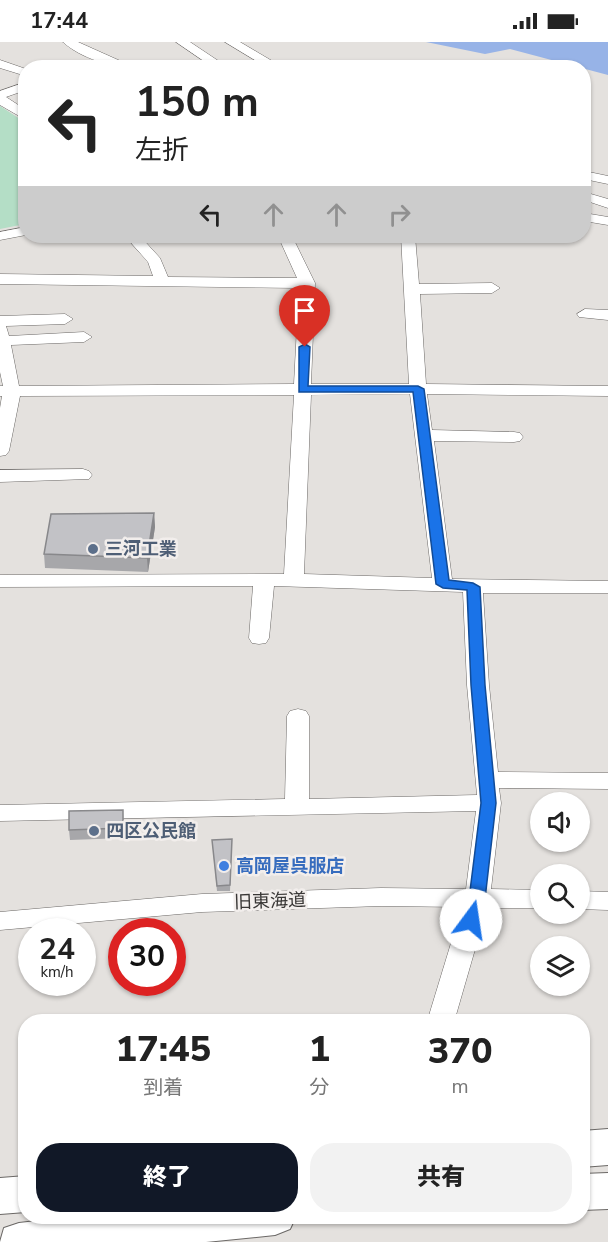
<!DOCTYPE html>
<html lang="ja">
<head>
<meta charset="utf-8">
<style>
  body { margin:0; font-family:"Nunito Sans","Noto Sans JP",sans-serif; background:#f2f2f2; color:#222; height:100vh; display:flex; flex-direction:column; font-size:22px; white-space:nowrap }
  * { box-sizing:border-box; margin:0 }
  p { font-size:20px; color:#767676 }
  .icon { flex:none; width:33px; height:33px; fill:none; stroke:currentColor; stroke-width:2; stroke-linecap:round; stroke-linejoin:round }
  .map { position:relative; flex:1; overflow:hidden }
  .side { position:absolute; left:18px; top:972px; width:572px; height:210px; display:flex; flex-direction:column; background:#fff; border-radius:24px; box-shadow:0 2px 4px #0004 }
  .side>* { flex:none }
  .banner { position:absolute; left:18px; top:18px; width:573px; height:183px; border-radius:24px; box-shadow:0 2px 4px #0004; background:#fff; color:#222; overflow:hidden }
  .buttons { position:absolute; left:530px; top:750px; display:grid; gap:12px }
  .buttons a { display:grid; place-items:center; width:60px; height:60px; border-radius:50%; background:#fff; box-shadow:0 2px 4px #0004; font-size:30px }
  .speed { position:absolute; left:18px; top:876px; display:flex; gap:12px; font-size:30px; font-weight:700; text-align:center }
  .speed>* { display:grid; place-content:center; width:78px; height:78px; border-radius:50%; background:#fff; box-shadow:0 2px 4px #0004; line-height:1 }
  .speed small { font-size:15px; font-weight:400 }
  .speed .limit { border:9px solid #d22; background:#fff; color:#111 }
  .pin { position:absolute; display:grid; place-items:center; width:51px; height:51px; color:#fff; margin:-62px -26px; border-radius:50% 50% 50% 0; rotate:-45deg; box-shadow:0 0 6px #0007 }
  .pin .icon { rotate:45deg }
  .me { position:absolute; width:66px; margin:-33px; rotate:14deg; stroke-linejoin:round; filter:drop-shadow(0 0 4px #0008) }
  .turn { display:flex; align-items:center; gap:21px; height:126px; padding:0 18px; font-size:27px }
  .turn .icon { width:78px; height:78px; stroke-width:2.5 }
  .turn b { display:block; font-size:42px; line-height:51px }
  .lanes { display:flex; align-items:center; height:57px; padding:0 18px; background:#0003; justify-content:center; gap:30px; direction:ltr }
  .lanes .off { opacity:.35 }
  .eta { display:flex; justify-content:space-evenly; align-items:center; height:102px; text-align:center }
  .eta b { font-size:36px; font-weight:800; line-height:42px }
  .cta { display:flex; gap:12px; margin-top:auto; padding:12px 18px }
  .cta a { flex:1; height:69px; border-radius:24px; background:#111827; color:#fff; font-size:24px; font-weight:800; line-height:69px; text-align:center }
  .cta a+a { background:#f2f2f2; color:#222 }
  .status { display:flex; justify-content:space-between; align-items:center; height:42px; padding:0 30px; background:#fff; direction:ltr }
  .status svg { height:16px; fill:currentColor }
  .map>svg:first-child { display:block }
  .green { fill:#b4dec6 }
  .water { fill:#97b3e7 }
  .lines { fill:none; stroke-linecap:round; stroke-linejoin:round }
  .minor-casing { stroke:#6b6866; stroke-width:1 }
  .highway-casing { stroke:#6b6866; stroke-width:2 }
  .minor { fill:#fff; fill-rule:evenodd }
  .highway { fill:#fff; fill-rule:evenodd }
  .wall { fill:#a7a7aa }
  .shaded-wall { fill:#88888b }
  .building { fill:#c2c2c6; stroke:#88888b; stroke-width:1.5 }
  .route { fill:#1a73e8; stroke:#114b97; stroke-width:1.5 }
  .service-dot { fill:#5c6f8a; stroke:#f2eeec; stroke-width:2 }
  .shop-dot { fill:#3f7fe0; stroke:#f2eeec; stroke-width:2 }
  .labels { text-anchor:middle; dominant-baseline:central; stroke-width:5; stroke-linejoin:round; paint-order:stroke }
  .service-label { font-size:18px; font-weight:bold; fill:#4e5e75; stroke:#f2eeec; text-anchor:start }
  .shop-label { font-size:18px; font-weight:bold; fill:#366cbe; stroke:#f2eeec; text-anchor:start }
  .street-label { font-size:18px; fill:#393736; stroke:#f2eeec }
</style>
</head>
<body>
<div class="status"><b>17:44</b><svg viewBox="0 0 49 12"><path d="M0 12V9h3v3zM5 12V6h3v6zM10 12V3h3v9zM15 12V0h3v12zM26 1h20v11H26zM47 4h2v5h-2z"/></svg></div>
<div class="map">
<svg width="608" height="1200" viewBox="0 0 608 1200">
  <rect width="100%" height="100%" fill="#e4e1de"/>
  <path class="green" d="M0,64l26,17 -1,101 -25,5z"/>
  <path class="water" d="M426,0h182v33l-98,-26 -25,5z"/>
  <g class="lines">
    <defs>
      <path id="minor" d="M63,0h15l58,26c-23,0 -56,-10 -73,-26z
        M176,0h14l39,26h-15z
        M225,0h15l44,26h-16z
        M0,18l26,9v7l-26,-8z
        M26,40v8l-20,7 20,13v10l-26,-15v-14z
        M584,129l24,5v8l-24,-5z
        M584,150l24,7v9l-24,-8z
        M584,171l24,4v8l-24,-4z
        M26,185v8l-26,5v-8z
        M125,194h15l20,22 8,19 129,1 -19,-42h14l23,47 -4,101h98l-8,-148h14l4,48 73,-1 8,5 -8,5 -72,1 6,90 182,2v10l-181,-2 5,36 82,2 6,1 3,4 -3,4 -6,1 -80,-1 18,138 156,2v12h-125l6,92 9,87 110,1v16l-109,-1 2,15 -10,86 49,1v18h-53l-33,114h-27l35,-115 -81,-1 -179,6 -202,18v-18l202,-18 179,-6 85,1 10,-78 -476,10v-16l285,-6 2,-83 3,-5 8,-2 8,2 3,5v83l168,-4 -10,-110 -4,-93 -189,-6 -5,52 -3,5 -7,1 -7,-1 -3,-5 4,-52 -253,1v-12l284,-1 10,-179 -274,1 -11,55 -3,4 -6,1v-48l2,-12h-2v-10h3l-3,-14v-56l65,-2 8,5 -8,5 -59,2 3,10 75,-4 8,5 -8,5 -73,3 8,41 275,-2 5,-96 -299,-4v-10l153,2 -5,-14zM410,352l22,184 -128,-4 7,-179z
        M585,267l23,1v10l-29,-3 -2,-3z
        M83,427l6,2 3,4 -3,4 -89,3v-12z
        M579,849l29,1v18l-29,-1z"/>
      <path id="highway" d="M608,1087v36l-26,2v-36z
        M608,1131v36l-26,1v-36z
        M26,1134v36l-26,2v-36z
        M80,1174h216l-6,13 -15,6 -69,7h-206l4,-14 15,-5z"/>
    </defs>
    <use href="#minor" class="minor-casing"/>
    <use href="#highway" class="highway-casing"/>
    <use href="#minor" class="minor"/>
    <use href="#highway" class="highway"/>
  </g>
  <path class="wall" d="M154,471l1,14 -7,45 -103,-4 -1,-14z
    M123,768l1,28 -54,2 -1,-10z
    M232,797l-2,52h-13l-5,-51z"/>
  <path class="shaded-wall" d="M154,471l1,14 -7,45 -1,-14z"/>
  <path class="building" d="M154,471l-7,45 -103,-4 7,-40z
    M123,768v18l-54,2v-19z
    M232,797l-2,46 -13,1 -5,-46z"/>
  <path class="route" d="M305,302l5,3 -2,39h110l6,3 25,191 24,3 7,4 5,98 11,118 -11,96 -8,25h-12l-2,-4 6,-21 12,-96 -10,-118 -4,-95 -24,-2 -7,-4 -23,-192h-114v-45z"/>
  <g class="service-dot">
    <circle cx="93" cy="507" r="6"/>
    <circle cx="94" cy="789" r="6"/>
  </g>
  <circle class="shop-dot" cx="224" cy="824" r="6"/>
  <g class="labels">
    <g class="service-label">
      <text x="105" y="507">三河工業</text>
      <text x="106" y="789">四区公民館</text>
    </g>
    <g class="shop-label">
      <text x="236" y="824">高岡屋呉服店</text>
    </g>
    <g class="street-label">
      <text transform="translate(270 859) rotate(-2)">旧東海道</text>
    </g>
  </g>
</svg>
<div class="buttons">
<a><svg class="icon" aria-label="sound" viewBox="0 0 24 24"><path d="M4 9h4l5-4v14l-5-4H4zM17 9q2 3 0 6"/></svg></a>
<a><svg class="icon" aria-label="search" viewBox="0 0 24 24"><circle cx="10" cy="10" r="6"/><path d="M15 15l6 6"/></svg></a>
<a><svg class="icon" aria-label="layers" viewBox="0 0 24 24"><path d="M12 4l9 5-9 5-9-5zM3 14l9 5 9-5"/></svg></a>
</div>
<div class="speed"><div>24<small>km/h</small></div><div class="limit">30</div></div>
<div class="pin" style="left:305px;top:305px;background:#d93025"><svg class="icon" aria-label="arrive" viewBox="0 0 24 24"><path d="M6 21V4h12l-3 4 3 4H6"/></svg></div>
<svg class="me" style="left:471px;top:878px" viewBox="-20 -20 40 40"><circle r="19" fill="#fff"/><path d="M0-13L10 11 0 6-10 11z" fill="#1a73e8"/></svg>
<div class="banner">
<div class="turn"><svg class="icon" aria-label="left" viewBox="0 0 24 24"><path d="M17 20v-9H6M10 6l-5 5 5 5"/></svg><div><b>150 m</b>左折</div></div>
<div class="lanes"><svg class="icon" aria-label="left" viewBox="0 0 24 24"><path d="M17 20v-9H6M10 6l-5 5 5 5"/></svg><svg class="icon off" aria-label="ahead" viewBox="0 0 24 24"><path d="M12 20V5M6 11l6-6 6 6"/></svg><svg class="icon off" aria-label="ahead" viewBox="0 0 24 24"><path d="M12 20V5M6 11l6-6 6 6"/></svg><svg class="icon off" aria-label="right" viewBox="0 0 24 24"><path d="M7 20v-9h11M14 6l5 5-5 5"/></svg></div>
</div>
<section class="side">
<div class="eta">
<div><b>17:45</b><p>到着</p></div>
<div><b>1</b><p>分</p></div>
<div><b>370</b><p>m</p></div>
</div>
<div class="cta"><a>終了</a><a>共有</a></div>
</section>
</div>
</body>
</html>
